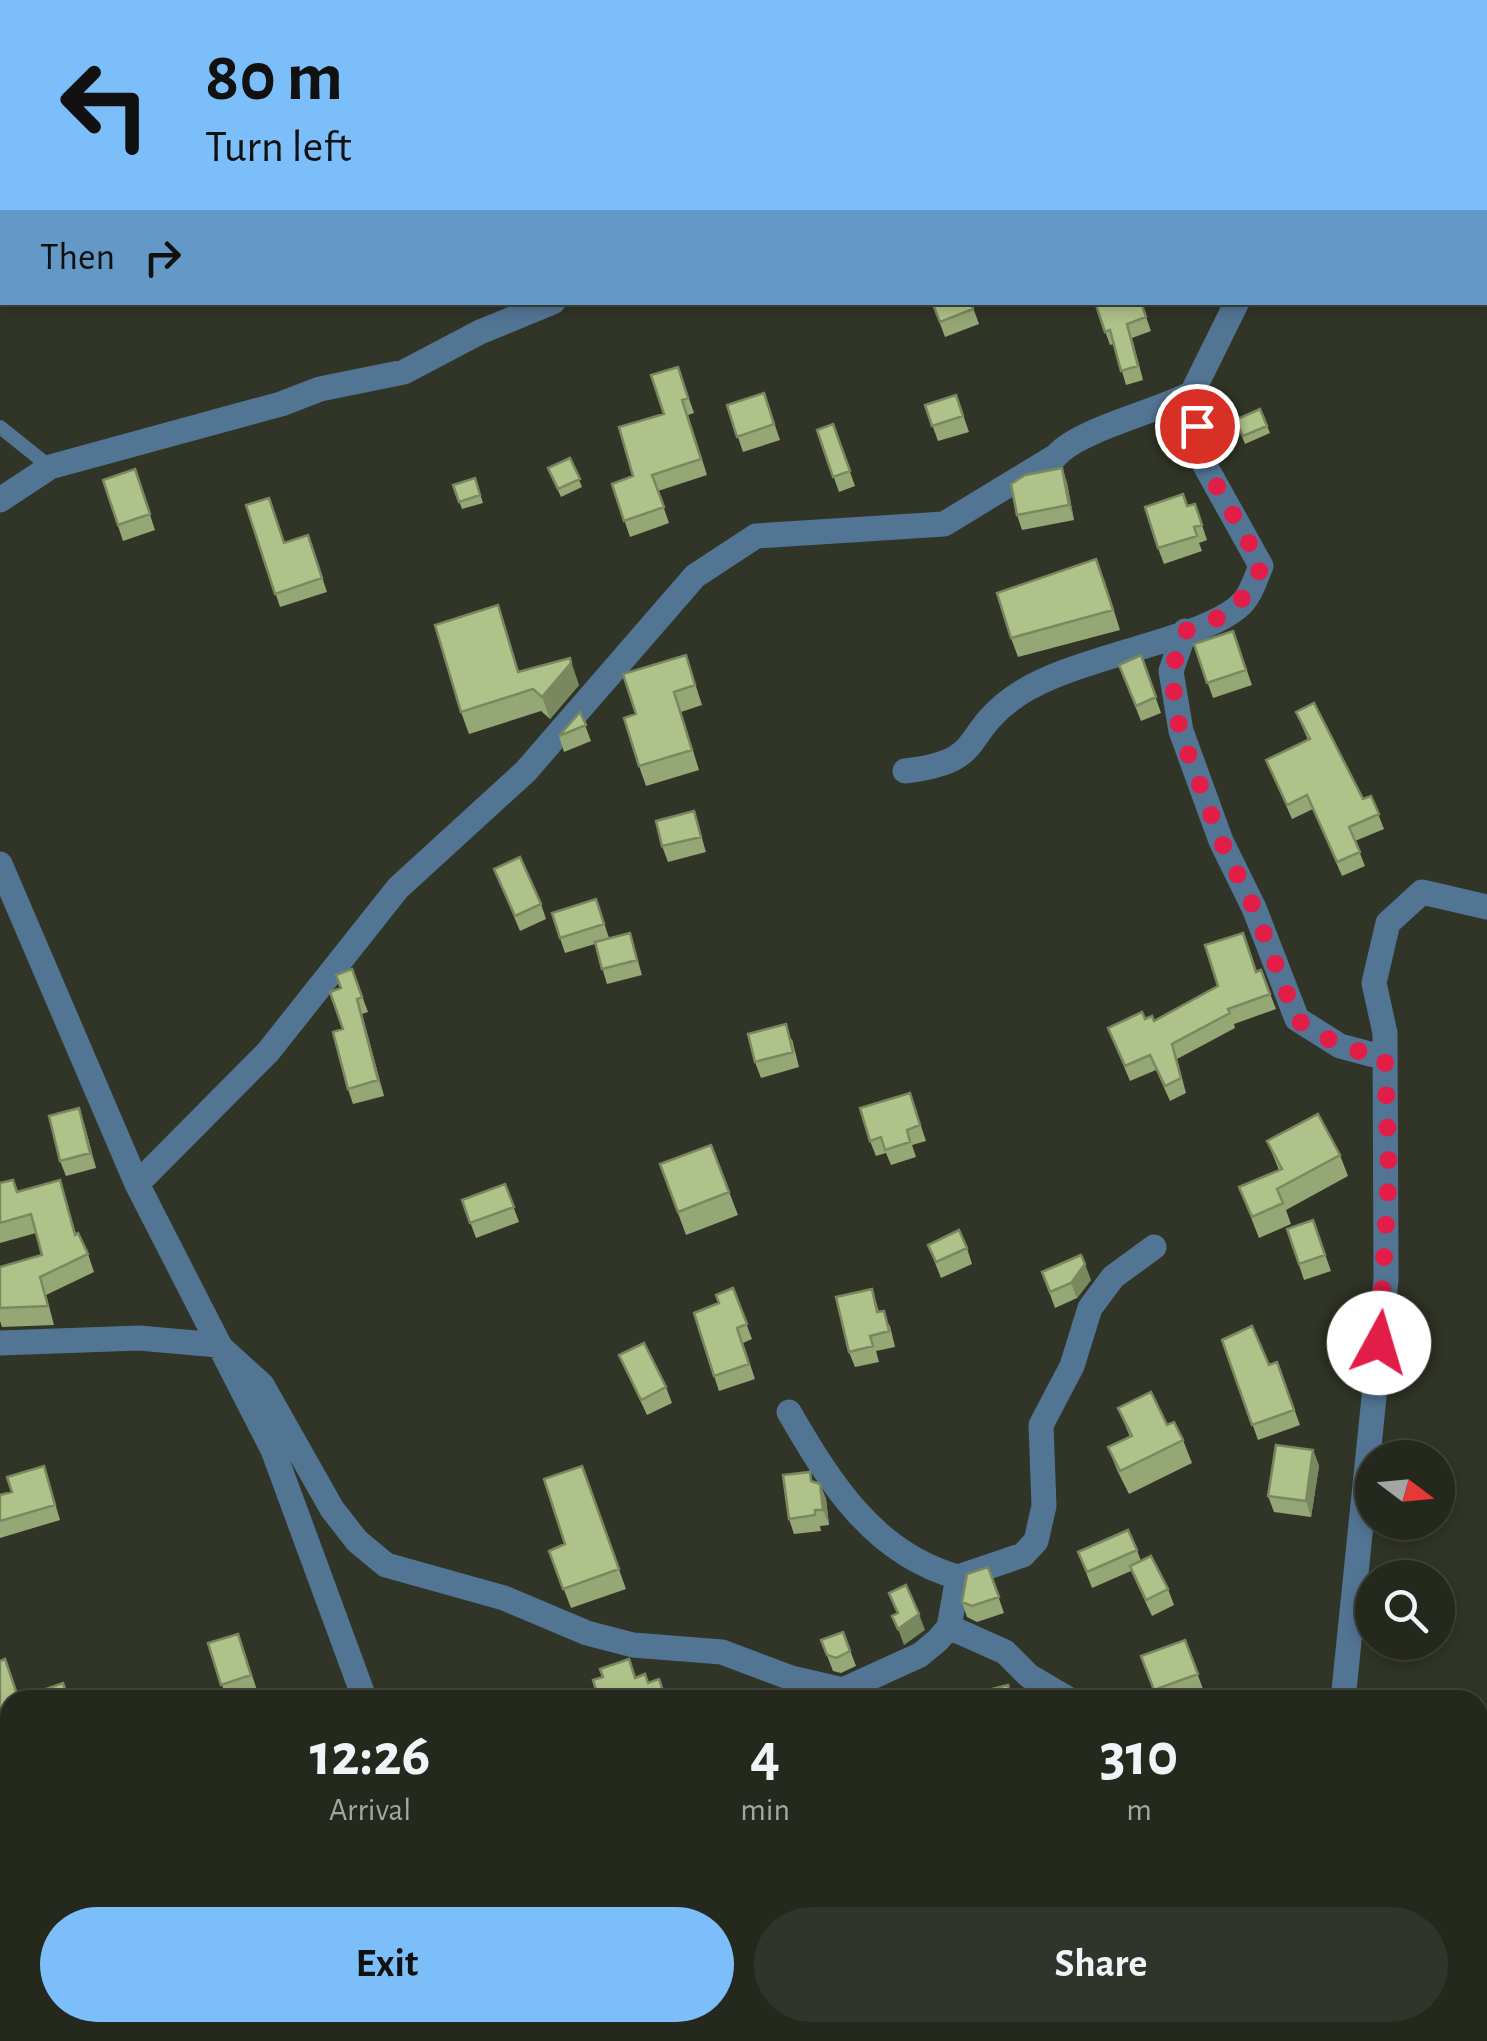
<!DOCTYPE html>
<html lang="en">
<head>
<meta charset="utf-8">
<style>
  body { margin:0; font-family:"Alegreya Sans",sans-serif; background:#30342a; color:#f1f3f6; height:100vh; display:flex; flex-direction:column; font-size:38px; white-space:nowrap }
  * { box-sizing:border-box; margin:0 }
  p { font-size:32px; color:#a3a6a4 }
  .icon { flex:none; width:55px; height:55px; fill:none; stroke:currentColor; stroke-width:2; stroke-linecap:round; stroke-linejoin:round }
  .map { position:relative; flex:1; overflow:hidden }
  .details { position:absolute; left:0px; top:1690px; width:1488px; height:352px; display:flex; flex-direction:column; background:#24281d; border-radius:30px 30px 0 0; box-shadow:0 5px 15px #0003,0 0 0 2px #41443b }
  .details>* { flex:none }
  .hud { position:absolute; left:0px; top:0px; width:1488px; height:305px; box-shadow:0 5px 15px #0003,0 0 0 2px #41443b; background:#7cbef9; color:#111; overflow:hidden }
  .needle { width:65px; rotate:106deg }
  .tools { position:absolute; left:1355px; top:1440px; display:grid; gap:20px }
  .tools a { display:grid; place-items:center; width:100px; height:100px; border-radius:50%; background:#24281d; box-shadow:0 5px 15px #0003,0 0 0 2px #41443b; font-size:50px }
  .pin { position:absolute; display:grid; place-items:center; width:85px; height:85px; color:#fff; margin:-42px; border:5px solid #fff; border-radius:50%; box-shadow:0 2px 10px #0007 }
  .me { position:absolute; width:110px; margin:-55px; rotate:6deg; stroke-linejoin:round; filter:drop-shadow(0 0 8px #0008) }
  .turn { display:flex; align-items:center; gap:35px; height:210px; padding:0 40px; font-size:45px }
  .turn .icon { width:130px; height:130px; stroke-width:2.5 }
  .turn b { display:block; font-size:70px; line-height:85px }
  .then { display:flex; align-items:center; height:95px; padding:0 40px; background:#0003; gap:20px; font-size:38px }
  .eta { display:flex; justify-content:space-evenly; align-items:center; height:170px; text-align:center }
  .eta b { font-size:60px; font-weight:700; line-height:70px }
  .primary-button { display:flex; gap:20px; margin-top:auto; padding:20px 40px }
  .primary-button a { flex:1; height:115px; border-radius:60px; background:#7cbef9; color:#111; font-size:40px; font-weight:700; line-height:115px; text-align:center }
  .primary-button a+a { background:#30342a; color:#f1f3f6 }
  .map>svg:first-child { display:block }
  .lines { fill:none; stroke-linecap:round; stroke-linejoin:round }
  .lane { stroke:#537594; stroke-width:14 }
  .street { stroke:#537594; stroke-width:25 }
  .wall { fill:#96a776 }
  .shaded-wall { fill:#7a8860 }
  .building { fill:#afc289; stroke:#7a8860; stroke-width:2.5 }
  .route { stroke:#e11d48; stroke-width:18; stroke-dasharray:0 32.4 }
</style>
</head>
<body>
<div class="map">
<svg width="1487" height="2041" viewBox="0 0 1487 2041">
  <rect width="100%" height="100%" fill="#303527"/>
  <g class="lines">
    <path class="lane" d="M0,427l50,40"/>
    <path class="street" d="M1485,116l2,-1
      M0,500l50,-33 231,-63 39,-15 84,-17 76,-40 73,-30
      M1185,631l-14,40 10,60 40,110 33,67 43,111 43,27 45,12
      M905,771c82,-10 54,-34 108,-73 57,-43 198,-57 231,-97 8,-9 12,-24 17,-35l-59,-106 -10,-67 45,-91
      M0,864l137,320 136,266 92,250
      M137,1184l131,-132 130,-164 128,-117 169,-195 61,-40 188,-12 112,-68c22,-26 100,-44 136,-63
      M0,1343l139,-5 79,7 44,40 70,124 25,32 29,24 118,33 83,35 46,12 89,7 69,26 52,12 77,-35 18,-15 11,-13 9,-50 65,-22 13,-14 8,-35 -3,-81 31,-59 18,-58 23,-31 41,-30
      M789,1412c41,71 85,142 169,165
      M949,1627l56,25 24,24 41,24
      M1343,1700l43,-420 -1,-247 -11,-50 14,-60 34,-31 65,15
      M1478,1828l9,-13
      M360,2032l8,9
      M489,2032l3,9
      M930,2032l4,9
      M232,2041l18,-9
      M859,2041l10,-9
      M1301,2041l1,-9
      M1392,2041l2,-9"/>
  </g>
  <path class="wall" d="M84,0h22v2h-21z
    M932,302h39l8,22 -34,13z
    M1095,302h46l10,29 -19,7 11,42 -17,5 -12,-41 -4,1z
    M678,367l16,46 -6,2 19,60 -49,16 11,32 -39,14 -18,-53 21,-8 31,-62z
    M764,393l16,47 -37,12 -16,-47z
    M956,395l13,37 -31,9 -13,-36z
    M1260,409l10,24 -25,11 -10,-24z
    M833,424l22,62 -16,6 -22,-62z
    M570,458l12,29 -21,10 -13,-29z
    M1062,468l5,15 7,37 -52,10 -5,-15z
    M135,469l20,61 -32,11 -20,-61z
    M475,478l8,25 -21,6 -9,-24z
    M1195,504l12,36 -8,3 3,8 -38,13 -6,-16 30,-42z
    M246,505l38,38 24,-8 19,57 -47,15z
    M1104,579l16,51 -102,27 -7,-19z
    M498,605l21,67 60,13 -29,34 -9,-8 -72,23 -8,-22z
    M1233,631l19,54 -39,13 -19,-54z
    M686,655l16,50 -21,7 18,58 -53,16 -7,-20z
    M1141,655l20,58 -20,8 -22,-56z
    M580,712l11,29 -27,11 -5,-16z
    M1296,712l67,87 8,-3 13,33 -29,12 10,25 -23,10 -29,-67 -21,10 -26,-59 42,-20z
    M694,811l12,41 -38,10 -6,-16z
    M494,869l47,35 5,15 -26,12z
    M596,899l13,39 21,-5 12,42 -35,9 -12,-40 -30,9 -5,-15z
    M352,969l16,43 -6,2 22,82 -31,8 -5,-15 -7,-101z
    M1261,970l15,39 -42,15 1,4 -58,31 9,34 -16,8 -14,-31 -26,11 -22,-53 37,-9 9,2z
    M792,1039l7,28 -38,11 -6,-16z
    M910,1093l16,48 -14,4 4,12 -25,8 -5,-12 -10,3 -6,-15z
    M84,1123l12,45 -30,8 -6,-15z
    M1267,1141l73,14 8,21 -62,34 5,14 -32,14 -20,-51 40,-17z
    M711,1145l27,70 -52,20 -26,-71z
    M60,1180l16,54 12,20 6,18 -48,23 8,30 -52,2 -2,-6v-54l42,-12 -6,-22 -36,10v-60l18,9z
    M505,1184l14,38 -43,16 -14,-38z
    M1313,1220l18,51 -27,9 -17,-51z
    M928,1245l39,3 5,16 -31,14z
    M1042,1272l49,8 -14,18 -22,10z
    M733,1288l19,51 -9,4 12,36 -36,12 -5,-15 5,-73z
    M872,1289l7,23 11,14 5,21 -19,4 3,11 -24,5 -6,-15z
    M1222,1340l47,25 8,-3 23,63 -42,15z
    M619,1355l47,32 6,16 -25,12z
    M1118,1408l49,17 16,15 9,23 -63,31 -12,-24 -9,-23 22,-10z
    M1313,1450l6,16 -8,51 -37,-5 -6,-16z
    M44,1466l16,54 -60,18v-43l12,-3z
    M582,1466l44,123 -55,19 -22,-57 16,-7z
    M820,1484l6,15 3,26 -9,1 1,5 -27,3 -5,-15z
    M1137,1550l4,11 27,28 6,16 -22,11 -21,-45 -39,17 -14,-36z
    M988,1567l16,46 -27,9 -10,-5 -5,-15z
    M843,1632l13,34 -15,7 -8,-2 -12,-31z
    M238,1634l19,56 -30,10 -19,-57z
    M1185,1640l18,49 -29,11h-17l-16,-44z
    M0,1661l10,39v29l-10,4z
    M0,1982l51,50 2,9h-42l-2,-7 -5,2 -4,-13z
    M1196,2032h29l3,9h-29z"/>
  <path class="shaded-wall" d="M1062,468l5,15 7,37 -5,-15z
    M570,658l9,27 -29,34 -8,-22z
    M357,999l5,15 22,82 -6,-16z
    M79,1108l5,15 12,45 -6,-15z
    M60,1180l6,19 15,54 -6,-18z
    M1085,1264l6,16 -14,18 -6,-15z
    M1313,1450l6,16 -8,51 -5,-16z
    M820,1484l6,15 3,26 -6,-15z
    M919,1614l6,16 -21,15 -6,-16z"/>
  <path class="building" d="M932,302h39l2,7 -33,13z
    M1095,302h46l5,15 -19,7 11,42 -17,5 -11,-41 -5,2z
    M678,367l10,31 -6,2 19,59 -49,16 12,32 -40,14 -12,-37 21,-8 -14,-49 45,-13 -13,-39z
    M764,393l10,31 -37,13 -10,-32z
    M956,395l7,21 -31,10 -7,-21z
    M1260,409l7,17 -24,10 -8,-16z
    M833,424l17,47 -17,6 -16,-47z
    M570,458l10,21 -22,10 -10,-21z
    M1062,468l7,37 -52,10 -6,-31 14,-9z
    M135,469l15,45 -32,11 -15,-45z
    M475,478l5,17 -21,7 -6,-17z
    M1183,494l4,12 8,-2 7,21 -8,2 3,9 -39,12 -13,-41z
    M269,498l15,45 24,-8 14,43 -47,16 -29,-89z
    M1096,559l17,51 -102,28 -14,-45z
    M498,605l20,67 52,-14 1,5 -29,34 -9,-8 -72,23 -26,-87z
    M1233,631l13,39 -39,13 -13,-39z
    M686,655l9,30 -21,7 18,58 -53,16 -15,-48 12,-4 -13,-40z
    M1141,655l15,42 -20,9 -17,-41z
    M1314,703l49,96 8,-3 8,18 -30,13 11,25 -23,10 -30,-67 -20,10 -21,-45 44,-21 -14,-27z
    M580,712l6,13 -27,11z
    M694,811l7,26 -39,9 -6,-25z
    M520,857l21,47 -26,12 -21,-47z
    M596,899l8,25 -44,14 -8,-25z
    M630,933l7,27 -35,9 -7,-27z
    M1243,933l13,39 5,-2 9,24 -42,15 2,4 -58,31 9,34 -16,8 -15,-31 -25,11 -17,-38 34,-16 3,7 7,-3 2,5 64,-35 -13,-41z
    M352,969l10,28 -5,2 21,81 -30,9 -15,-57 10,-3 -13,-37 11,-4 -5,-13z
    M786,1024l7,28 -38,10 -7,-28z
    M910,1093l10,32 -13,5 3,12 -25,8 -4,-13 -11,4 -10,-33z
    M79,1108l11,45 -30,8 -11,-45z
    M1318,1114l22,41 -63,34 6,14 -31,14 -13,-30 43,-18 -15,-28z
    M711,1145l18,47 -51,20 -18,-48z
    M13,1180l4,12 43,-12 15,55 3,-2 10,21 -48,23 8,29 -48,2v-41l42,-12 -11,-41 -31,9v-40z
    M505,1184l9,23 -44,16 -8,-23z
    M1313,1220l12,35 -26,9 -12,-35z
    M959,1230l8,18 -31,14 -8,-17z
    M1081,1255l4,9 -14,19 -21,9 -8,-20z
    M733,1288l14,36 -10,4 12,36 -35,12 -20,-63 25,-10 -3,-8z
    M872,1289l5,23 7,-1 5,20 -19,5 3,10 -24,6 -13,-55z
    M1252,1326l17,39 8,-3 17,48 -42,15 -30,-85z
    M644,1343l22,44 -25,13 -22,-45z
    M1151,1392l16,33 7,-3 9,18 -63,31 -12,-24 24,-11 -14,-28z
    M1276,1445l37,5 -7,51 -38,-5z
    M44,1466l11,39 -55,16v-26l12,-3 -5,-15z
    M582,1466l37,103 -56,20 -14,-38 16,-7 -21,-65z
    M810,1472l1,9 9,3 3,26h-8v5l-26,4 -6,-44z
    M1128,1530l9,20 -50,22 -9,-20z
    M1151,1556l17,33 -22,11 -16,-34z
    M988,1567l11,30 -27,9 -10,-4 5,-28z
    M906,1585l13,29 -21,15 -6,-13 6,-3 -9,-20z
    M843,1632l7,19 -14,7 -9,-3 -6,-15z
    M238,1634l13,41 -30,10 -13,-42z
    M1185,1640l13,34 -44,16 -13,-34z
    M5,1659l14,41h-9v7l-10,3v-49z
    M629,1659l6,19 10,-4 3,9 11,-4 7,21h-67l-6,-20 10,-3 -3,-8z
    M63,1683l6,17h-49v-2z
    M1008,1685l3,15h-34l-1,-7z
    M10,1980v52l39,1 -38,8 -5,-25 -6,1v-35z
    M1478,2022l9,3v16h-25l2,-9h14z
    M1048,2032h81l3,9h-80z"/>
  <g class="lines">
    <path class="route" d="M1197,426l5,34 60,106c-22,42 -33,50 -77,65l-14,41 9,60 41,109 33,67 43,112 43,26 45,12 4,116 -10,169"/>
  </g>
</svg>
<div class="tools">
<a><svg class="needle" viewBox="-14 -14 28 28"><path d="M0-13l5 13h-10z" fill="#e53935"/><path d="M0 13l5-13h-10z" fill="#a3a6a4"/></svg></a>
<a><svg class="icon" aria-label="search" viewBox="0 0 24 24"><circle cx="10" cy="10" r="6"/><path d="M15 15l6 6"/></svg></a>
</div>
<div class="pin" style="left:1197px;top:426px;background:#d93025"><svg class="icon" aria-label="arrive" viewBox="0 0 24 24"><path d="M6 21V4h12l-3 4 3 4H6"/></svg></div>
<svg class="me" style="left:1379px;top:1343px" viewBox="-20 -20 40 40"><circle r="19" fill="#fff"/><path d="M0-13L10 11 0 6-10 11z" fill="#e11d48"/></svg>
<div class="hud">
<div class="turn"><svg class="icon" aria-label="left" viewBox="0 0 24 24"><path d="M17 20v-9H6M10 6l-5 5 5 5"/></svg><div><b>80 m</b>Turn left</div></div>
<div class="then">Then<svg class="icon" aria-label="right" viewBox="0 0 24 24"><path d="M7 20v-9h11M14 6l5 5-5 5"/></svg></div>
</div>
<section class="details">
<div class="eta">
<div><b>12:26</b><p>Arrival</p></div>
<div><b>4</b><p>min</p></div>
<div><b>310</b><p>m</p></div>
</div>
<div class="primary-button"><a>Exit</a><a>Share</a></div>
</section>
</div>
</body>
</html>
